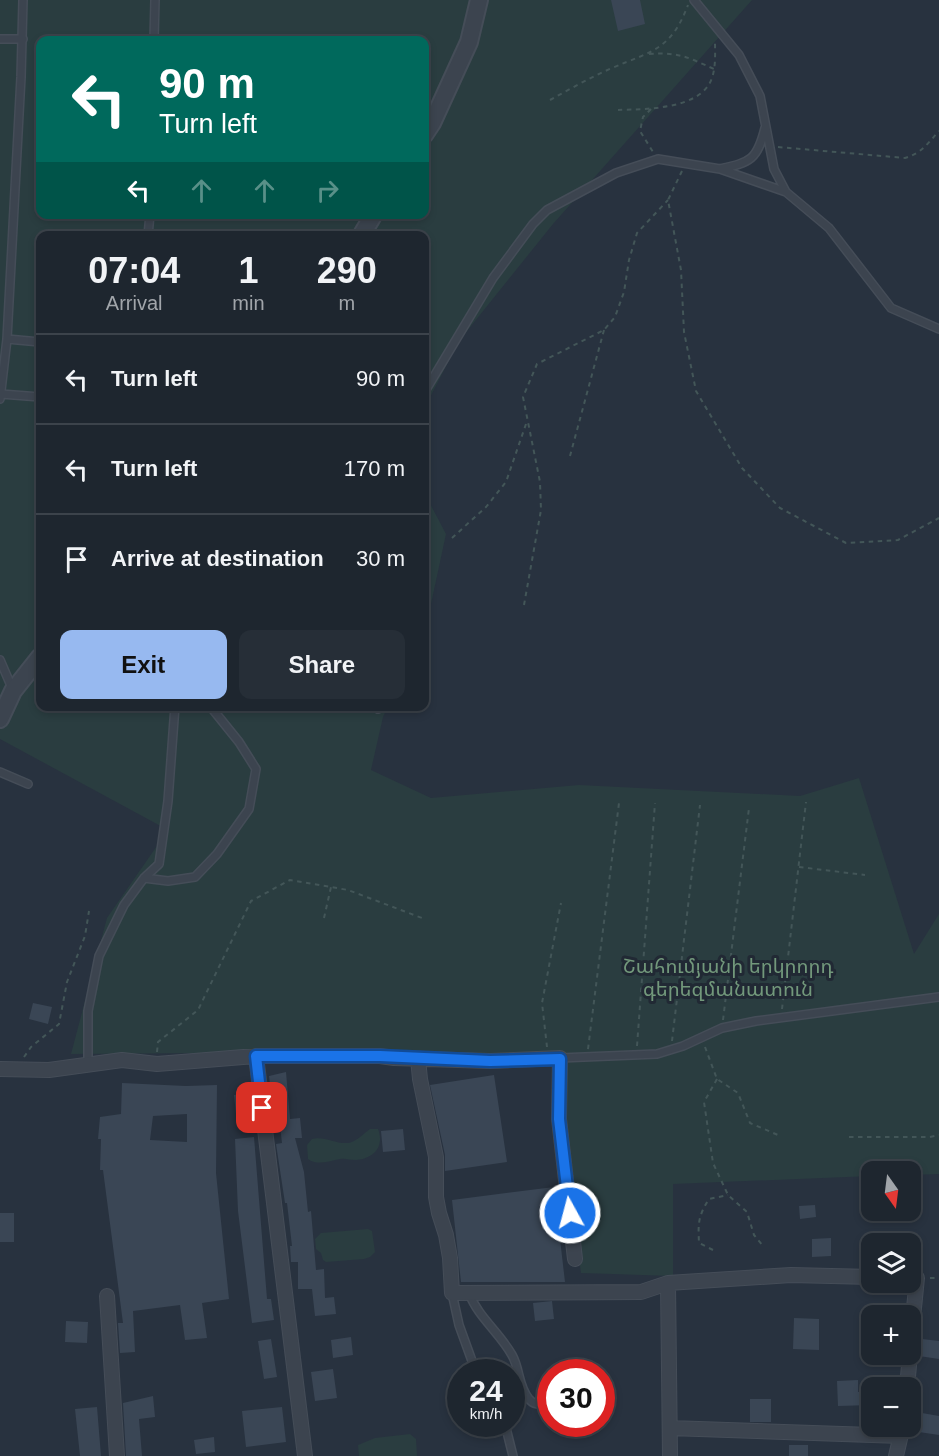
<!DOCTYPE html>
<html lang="en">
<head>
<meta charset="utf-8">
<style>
  body { margin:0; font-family:Arial,"Noto Sans Armenian",sans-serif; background:#262e37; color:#f1f3f6; height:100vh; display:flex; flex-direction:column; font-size:22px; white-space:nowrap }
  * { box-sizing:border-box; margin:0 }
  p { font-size:20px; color:#a1a5aa }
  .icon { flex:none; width:33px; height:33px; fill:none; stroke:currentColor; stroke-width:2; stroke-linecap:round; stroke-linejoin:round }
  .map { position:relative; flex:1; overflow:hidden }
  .drawer { position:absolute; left:36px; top:231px; width:393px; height:480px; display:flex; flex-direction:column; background:#1e262f; border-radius:12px; box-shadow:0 3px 9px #0003,0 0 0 2px #3c434b }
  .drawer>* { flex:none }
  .top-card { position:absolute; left:36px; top:36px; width:393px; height:183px; border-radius:12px; box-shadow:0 3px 9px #0003,0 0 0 2px #3c434b; background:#00695c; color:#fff; overflow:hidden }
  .needle { width:39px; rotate:166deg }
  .buttons { position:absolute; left:861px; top:1161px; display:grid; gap:12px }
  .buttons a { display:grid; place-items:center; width:60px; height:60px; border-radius:12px; background:#1e262f; box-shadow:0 3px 9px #0003,0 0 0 2px #3c434b; font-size:30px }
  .speed { position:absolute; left:447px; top:1359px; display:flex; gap:12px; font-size:30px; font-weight:700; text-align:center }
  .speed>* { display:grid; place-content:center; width:78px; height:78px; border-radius:50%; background:#1e262f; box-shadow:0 3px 9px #0003,0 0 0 2px #3c434b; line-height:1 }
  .speed small { font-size:15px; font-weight:400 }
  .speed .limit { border:9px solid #d22; background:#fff; color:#111 }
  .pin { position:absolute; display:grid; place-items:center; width:51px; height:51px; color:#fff; margin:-26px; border-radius:12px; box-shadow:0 3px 9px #0006 }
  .me { position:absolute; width:66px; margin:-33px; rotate:353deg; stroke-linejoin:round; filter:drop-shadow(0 0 4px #0008) }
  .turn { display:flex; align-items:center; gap:21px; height:126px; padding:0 24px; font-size:27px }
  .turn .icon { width:78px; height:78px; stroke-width:2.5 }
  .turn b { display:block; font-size:42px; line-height:51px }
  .lanes { display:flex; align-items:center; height:57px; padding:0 24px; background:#0003; justify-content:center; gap:30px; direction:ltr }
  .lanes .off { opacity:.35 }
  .eta { display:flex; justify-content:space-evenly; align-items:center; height:102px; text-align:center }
  .eta b { font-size:36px; font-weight:600; line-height:42px }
  .button { display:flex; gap:12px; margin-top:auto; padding:12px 24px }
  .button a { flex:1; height:69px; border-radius:12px; background:#97b9f0; color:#111; font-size:24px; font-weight:600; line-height:69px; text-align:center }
  .button a+a { background:#262e37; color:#f1f3f6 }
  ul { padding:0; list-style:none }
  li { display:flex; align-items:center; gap:18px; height:90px; padding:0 24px; border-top:2px solid #3c434b }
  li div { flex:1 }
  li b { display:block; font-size:22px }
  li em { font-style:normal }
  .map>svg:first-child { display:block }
  .green { fill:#2a3d40; fill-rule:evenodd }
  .building { fill:#3a4655; fill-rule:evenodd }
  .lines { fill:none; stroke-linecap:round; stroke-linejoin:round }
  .service-casing { stroke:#454d58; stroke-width:10 }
  .minor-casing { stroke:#454d58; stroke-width:16 }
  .tertiary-casing { stroke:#454d58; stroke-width:20 }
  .path { stroke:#435658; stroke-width:2; stroke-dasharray:4.5 4.5; stroke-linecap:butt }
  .service { stroke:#3c444f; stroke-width:7 }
  .minor { stroke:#3c444f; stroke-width:14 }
  .tertiary { stroke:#3c444f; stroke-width:16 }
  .route-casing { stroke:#114b97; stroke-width:15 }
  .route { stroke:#1a73e8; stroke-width:10 }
  .labels { text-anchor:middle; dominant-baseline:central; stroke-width:6; stroke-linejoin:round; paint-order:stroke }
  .park-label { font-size:20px; fill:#72987b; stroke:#212934 }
</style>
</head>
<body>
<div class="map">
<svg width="939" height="1456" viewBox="0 0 939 1456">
  <rect width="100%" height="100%" fill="#28323f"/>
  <path class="green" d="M0,0h752l-199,224 -94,117 -34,66 -1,-171h-384v470l348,1 -5,10 -12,53 60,28 148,-13 221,11 59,-18 55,176 25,-40v260l-28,1 -1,-3h-38l-1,4 -198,8v92l-92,-3 -17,-127v-83l-155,1 -202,-11 -136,1 36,-136 61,-88 -168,-91zM40,40h384v174h-384z
    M425,494l21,40 -21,98z
    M370,1129h8c7,18 -5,30 -23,31 -5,0 -10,-2 -15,-1 -10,2 -23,7 -32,0l-1,-14 5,-6c14,-4 29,9 42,2 6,-3 10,-8 16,-12z
    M368,1229l4,2 3,21 -5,5 -6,2 -38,3 -3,-2 -2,-7 -5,-4 -1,-10 6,-6z
    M410,1434l6,5 1,17h-58l-1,-11 17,-7z"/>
  <path class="building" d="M611,0h29l5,24 -27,7z
    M33,1003l19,4 -4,17 -19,-5z
    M286,1072l4,47 10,-1 2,20h-7l9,34 4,40 3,-1 5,59 8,-1 1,29 9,-1 2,17 -21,2 -3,-27h-14v-27h-7l-1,-16h2l-5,-43h-2l-9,-59 6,-1 -4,-34 -5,1 -4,-34z
    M494,1075l13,87 -62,9v-16l-15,-70z
    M122,1083l64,3 31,-1 -1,88 13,126 -27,4 5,35 -22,2 -5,-35 -47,6 2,41 -15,1 -2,-30h5l-20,-153h-3l1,-31h-3l2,-22 21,-3zM187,1114v28l-37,-2 3,-24z
    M249,1093l1,21h-14l-2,-19z
    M403,1129l2,21 -22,2 -2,-21z
    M254,1137l13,162h4l3,21 -22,3 -14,-112 -3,-72z
    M554,1187l11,95h-104l-9,-82z
    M815,1205l1,12 -16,2 -1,-13z
    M0,1213h14v29h-14z
    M831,1238v18l-19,1v-18z
    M552,1301l2,18 -19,2 -2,-18z
    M794,1318l25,1v31l-26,-1z
    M66,1321l22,1 -1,21 -22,-1z
    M351,1337l2,18 -20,3 -2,-18z
    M271,1339l6,38 -13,2 -6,-38z
    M922,1339l17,2v18l-20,-3z
    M333,1369l4,29 -22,3 -4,-29z
    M858,1380v12h14v13l-34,1 -1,-25z
    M153,1396l2,21 -16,2 3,37h-16l-3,-53z
    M750,1399h21v23h-21z
    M97,1407l4,49h-21l-5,-47z
    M282,1407l4,35 -40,5 -4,-36z
    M922,1413l17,3v19l-20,-3z
    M214,1437l1,15 -19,2 -2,-14z
    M789,1445h19v11h-19z"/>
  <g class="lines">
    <defs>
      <path id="service" d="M694,0l45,55 21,41 14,73 12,23 43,36 62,80 48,21
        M0,39h23
        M154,40l1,-40
        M720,169c31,-7 37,-9 45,-41
        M148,236l2,-22
        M7,339l33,3
        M424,393l69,-115 40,-54 14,-14 69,-37 42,-14 62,10 66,23
        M1,394l39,3
        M0,399l7,-60 14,-262 2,-77
        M0,660l12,28
        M378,709l2,-3
        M0,772l28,12
        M144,878l24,3 27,-4 22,-23 32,-45 7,-40 -17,-27 -29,-36
        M560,1058l97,-4 26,-8 39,-18 34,-7 183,-24
        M88,1063v-52l11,-55 25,-51 20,-27 15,-14 9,-63 7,-95
        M452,1293l7,32 17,47
        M469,1293c9,24 31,40 43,62 8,14 6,31 17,44 5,7 14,5 21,5
        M505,1424l8,32"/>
      <path id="minor" d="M256,1056l49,400
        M418,1059l2,20 16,78v40l3,16 7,22 4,23 2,35 189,-1 27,-9 123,-8 81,2
        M0,1069l49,1 73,-10 35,4 99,-8h124l14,2 96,3 70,-3 -1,61 16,140
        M910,1277l7,1 -7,70
        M668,1283l2,173
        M107,1296l10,160
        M907,1388l3,-34
        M670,1428l231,8
        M896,1456l7,-30"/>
      <path id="tertiary" d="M424,135l8,-12 37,-81 10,-42
        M361,236l13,-22
        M0,719l13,-28 27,-34"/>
    </defs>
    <use href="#service" class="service-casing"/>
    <use href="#minor" class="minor-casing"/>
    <use href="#tertiary" class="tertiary-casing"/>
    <path class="path" d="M649,54c30,-2 38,3 65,15
      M550,100c20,-11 41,-23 62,-32 40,-17 59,-18 76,-63
      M651,109l-8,8 -3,14 13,21
      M618,110c27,-1 83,0 94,-32 4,-12 3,-25 3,-38
      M778,147l127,11c17,-5 23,-15 34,-27
      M682,171l-14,29 13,70 3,62 12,59 46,77 38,40 66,35 52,-3 41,-22
      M570,456l34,-126
      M452,538l34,-31 20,-25 20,-58
      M524,605l17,-95 -1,-28 -17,-85 14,-33 67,-34 11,-13 9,-25 5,-32 8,-27 31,-33
      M799,867l66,8
      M324,918l7,-31
      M782,1009l24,-207
      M723,1020l26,-212
      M672,1041l28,-236
      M637,1046l18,-243
      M547,1047l-5,-44 19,-100
      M705,1047l12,32 21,14 12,30 28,12
      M588,1049l31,-246
      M157,1052l1,-10 40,-32 53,-109 39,-21 58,10 74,28
      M24,1057l7,-10 28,-23 8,-42 18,-46 4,-25
      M717,1079l-13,23 9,61 15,32 19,17 7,23 9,11
      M849,1137h81l9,-2
      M713,1250l-14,-7c-1,-19 -1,-27 10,-44l19,-4
      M930,1278h9"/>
    <use href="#service" class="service"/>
    <use href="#minor" class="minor"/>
    <use href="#tertiary" class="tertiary"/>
  </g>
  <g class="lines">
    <defs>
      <path id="route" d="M262,1108l-6,-52h124l110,5 70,-2 -1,60 11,94"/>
    </defs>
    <use href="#route" class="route-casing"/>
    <use href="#route" class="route"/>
  </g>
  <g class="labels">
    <g class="park-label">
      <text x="728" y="966">Շահումյանի երկրորդ<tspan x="728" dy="23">գերեզմանատուն</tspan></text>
    </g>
  </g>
</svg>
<div class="buttons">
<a><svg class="needle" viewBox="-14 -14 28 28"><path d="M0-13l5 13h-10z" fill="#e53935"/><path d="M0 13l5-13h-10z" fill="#a1a5aa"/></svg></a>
<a><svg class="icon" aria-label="layers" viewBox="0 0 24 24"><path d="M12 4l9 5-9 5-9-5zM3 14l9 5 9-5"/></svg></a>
<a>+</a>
<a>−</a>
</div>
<div class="speed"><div>24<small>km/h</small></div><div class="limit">30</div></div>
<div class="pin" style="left:262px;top:1108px;background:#d93025"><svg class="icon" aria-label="arrive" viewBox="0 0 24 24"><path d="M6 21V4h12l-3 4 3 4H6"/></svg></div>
<svg class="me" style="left:570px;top:1213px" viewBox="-20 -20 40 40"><circle r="17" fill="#1a73e8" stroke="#fff" stroke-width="3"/><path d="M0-11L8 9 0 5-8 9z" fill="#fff"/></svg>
<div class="top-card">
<div class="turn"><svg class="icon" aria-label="left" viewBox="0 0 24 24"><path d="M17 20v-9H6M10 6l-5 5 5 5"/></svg><div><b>90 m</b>Turn left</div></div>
<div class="lanes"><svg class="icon" aria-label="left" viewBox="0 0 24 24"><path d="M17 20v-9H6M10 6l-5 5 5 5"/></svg><svg class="icon off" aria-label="ahead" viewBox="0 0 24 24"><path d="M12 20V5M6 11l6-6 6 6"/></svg><svg class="icon off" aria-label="ahead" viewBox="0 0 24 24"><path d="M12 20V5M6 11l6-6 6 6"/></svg><svg class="icon off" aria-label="right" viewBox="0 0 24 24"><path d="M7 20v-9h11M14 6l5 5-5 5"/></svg></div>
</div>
<section class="drawer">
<div class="eta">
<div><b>07:04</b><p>Arrival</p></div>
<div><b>1</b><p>min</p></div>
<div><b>290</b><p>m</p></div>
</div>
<ul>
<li><svg class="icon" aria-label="left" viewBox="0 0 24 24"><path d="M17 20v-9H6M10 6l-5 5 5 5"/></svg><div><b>Turn left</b></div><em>90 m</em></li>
<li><svg class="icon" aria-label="left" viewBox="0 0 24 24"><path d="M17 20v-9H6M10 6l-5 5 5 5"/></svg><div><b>Turn left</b></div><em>170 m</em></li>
<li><svg class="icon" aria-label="arrive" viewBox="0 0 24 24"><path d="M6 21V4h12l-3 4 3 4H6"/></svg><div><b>Arrive at destination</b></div><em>30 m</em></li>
</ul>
<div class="button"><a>Exit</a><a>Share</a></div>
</section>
</div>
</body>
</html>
